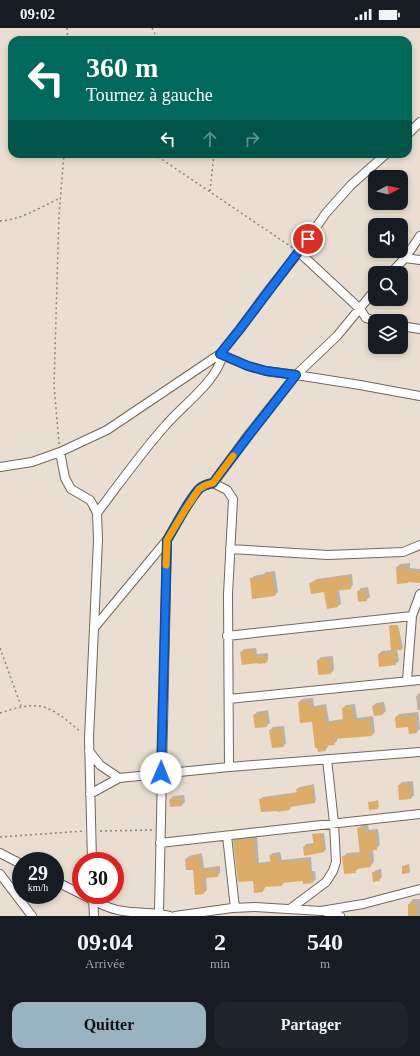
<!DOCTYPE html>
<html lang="fr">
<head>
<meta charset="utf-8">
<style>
  body { margin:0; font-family:Georgia,serif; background:#20242c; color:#f1f3f6; height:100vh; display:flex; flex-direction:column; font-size:15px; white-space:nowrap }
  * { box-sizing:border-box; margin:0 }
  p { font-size:13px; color:#9ea1a6 }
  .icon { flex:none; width:22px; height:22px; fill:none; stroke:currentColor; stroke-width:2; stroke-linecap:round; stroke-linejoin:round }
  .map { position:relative; height:888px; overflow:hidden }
  .drawer { display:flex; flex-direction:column; background:#171b24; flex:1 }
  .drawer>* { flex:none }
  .hud { position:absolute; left:8px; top:8px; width:404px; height:122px; border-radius:12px; box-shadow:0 2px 6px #0003; background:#00695c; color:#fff; overflow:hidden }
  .needle { width:26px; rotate:83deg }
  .buttons { position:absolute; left:368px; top:142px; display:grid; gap:8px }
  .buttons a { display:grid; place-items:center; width:40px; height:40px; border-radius:8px; background:#171b24; box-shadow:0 2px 6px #0003; font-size:20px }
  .speed { position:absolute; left:12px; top:824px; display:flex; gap:8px; font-size:20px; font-weight:700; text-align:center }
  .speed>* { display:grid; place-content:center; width:52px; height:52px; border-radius:50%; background:#171b24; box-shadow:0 2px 6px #0003; line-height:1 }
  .speed small { font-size:10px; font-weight:400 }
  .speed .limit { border:6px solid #d22; background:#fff; color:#111 }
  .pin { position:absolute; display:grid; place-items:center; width:34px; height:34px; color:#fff; margin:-17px; border:2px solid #fff; border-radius:50%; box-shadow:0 1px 4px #0007 }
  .me { position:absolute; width:44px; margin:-22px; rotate:1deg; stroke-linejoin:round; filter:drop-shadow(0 0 3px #0008) }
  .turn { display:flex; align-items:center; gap:14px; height:84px; padding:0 12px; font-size:18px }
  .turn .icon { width:52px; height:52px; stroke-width:2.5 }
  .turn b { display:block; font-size:28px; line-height:34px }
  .lanes { display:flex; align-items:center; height:38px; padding:0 12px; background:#0003; justify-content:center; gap:20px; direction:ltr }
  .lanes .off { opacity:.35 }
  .eta { display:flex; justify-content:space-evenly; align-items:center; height:68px; text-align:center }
  .eta b { font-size:24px; font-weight:600; line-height:28px }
  .primary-button { display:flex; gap:8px; margin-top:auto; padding:8px 12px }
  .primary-button a { flex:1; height:46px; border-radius:12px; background:#99b3c0; color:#111; font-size:16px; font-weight:600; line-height:46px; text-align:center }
  .primary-button a+a { background:#20242c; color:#f1f3f6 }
  .status { display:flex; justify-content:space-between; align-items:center; height:28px; padding:0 20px; background:#171b24; direction:ltr }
  .status svg { height:11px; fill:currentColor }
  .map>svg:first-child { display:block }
  .shadow { fill:#0003 }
  .building { fill:#deac69 }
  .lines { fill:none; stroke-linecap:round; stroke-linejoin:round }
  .street-casing { stroke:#71675c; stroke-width:10 }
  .path { stroke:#8c847c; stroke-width:1.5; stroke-dasharray:2 3; stroke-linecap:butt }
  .street { stroke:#fff; stroke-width:8 }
  .route-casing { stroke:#114b97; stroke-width:10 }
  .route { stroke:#1a73e8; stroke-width:7 }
  .slow { stroke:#f59e0b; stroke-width:7 }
</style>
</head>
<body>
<div class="status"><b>09:02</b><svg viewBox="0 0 49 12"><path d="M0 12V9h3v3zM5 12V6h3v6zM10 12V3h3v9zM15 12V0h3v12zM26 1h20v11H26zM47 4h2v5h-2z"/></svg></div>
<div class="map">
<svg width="420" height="888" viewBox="0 0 420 888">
  <rect width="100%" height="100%" fill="#e9ded1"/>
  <path class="shadow" d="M410,535v5l10,1v12h-11l-1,1 -11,-15 3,-3z
    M275,543l3,21 -3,3 -24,-16 3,-3 10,-2 2,-2z
    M352,546l1,11 -3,3 -11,1 2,15 -3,2 -11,2 -2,-17 -15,-8 7,-4z
    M368,559l2,10 -4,3 -8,-9 3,-3z
    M391,597h7l5,23 -6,1 2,12 -4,3 -16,-10 3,-3 10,-1 -2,-23z
    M256,620l1,6 11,-1v7l-2,3 -25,-11 3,-3z
    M333,628l1,14 -3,3 -13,-13 3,-3z
    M420,665v17h-2l2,19 -4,3 -20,-15 3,-3 19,-2 -2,-16z
    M313,670l1,8 12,-2 3,17 15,-2 -1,-11 3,-3 9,-1 2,14 16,-2 2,16 -3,3 -35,3v3l-3,3 -6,1v2l-3,3 -12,-29 -14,-19 3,-3z
    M384,674l2,9 -3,3 -10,-8 3,-3z
    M268,682l2,13 -4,3 -11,1 -1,-12 3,-3z
    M284,698l2,17 -3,3 -13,-16 3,-3z
    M413,753l1,14 -3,3 -11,1 -1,-14 3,-3z
    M314,756l2,16 -2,2 -22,4 -2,3 -30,-9 3,-3 35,-5 -1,-3 3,-2z
    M184,767l1,7 -3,3 -12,-6 3,-3z
    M378,772l1,7 -2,1 -8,-5z
    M368,796l1,6 9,-1 2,16 -4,4h-3l1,13 -4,4 -11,2 -4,4 -12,-15 4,-4 14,-1 -3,-23 4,-4z
    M315,805v2l9,-2 2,16 -2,3 -20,-5 2,-3 9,-1 -2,-8z
    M257,808l2,27 13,-2 -2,-6 3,-2 7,-1 2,8 29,-3 1,14h3l1,8 -3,3 -9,-2 -19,2 -3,3 -17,1v2l-2,3 -9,-11 -20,-39 3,-3z
    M202,825l2,15 16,-2v7l-3,3h-11l1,14 -3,3 -10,-24 -8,-10 3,-3z
    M409,836l1,7 -1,2 -6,-7z
    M381,841l1,8 -3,3 -6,-7 3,-3z
    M413,871h7v17h-11v-12z"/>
  <path class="building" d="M407,538v4l13,2v11l-12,-1v1l-11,1 -1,-17z
    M272,546l3,22 -23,3 -2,-21 13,-1 -1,-2z
    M349,548l2,13 -15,2 2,16 -11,2 -3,-17 -13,2 -2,-11 5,-1v-1z
    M366,562l1,11 -9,1 -1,-11z
    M397,597l5,25 -11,1 -2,-25z
    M254,622l1,6 10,-1 1,8 -8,1v-1l-16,2 -2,-13z
    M395,624l1,13 -17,2 -1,-13z
    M330,631l1,15 -13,1 -1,-15z
    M310,673l1,7 13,-1 2,17 17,-3 -1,-13 10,-1 2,14 16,-2 2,17 -38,3v6l-9,1 1,5 -8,1 -1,-4h-2l-3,-26 -12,1 -2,-21z
    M382,676l1,11 -9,1 -2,-10z
    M265,685l2,14 -12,1 -2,-13z
    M415,687l2,18 -8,1 -1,-7 -12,1 -1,-11z
    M281,700l3,19 -12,1 -3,-18z
    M410,756l1,15 -12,1 -1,-15z
    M312,758l3,17 -25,4v3l-13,2v-1l-16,1 -2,-13 38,-5 -1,-5z
    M181,770l1,8 -12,1 -1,-8z
    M377,773l1,8 -9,1 -1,-8z
    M364,799l1,6 10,-1 2,18 -8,1 2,16 -16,2 1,4 -12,1 -2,-18 18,-1 -3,-27z
    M321,805l3,19 -20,4 -1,-9 11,-2 -2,-11z
    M254,811l2,26 15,-2 -2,-8 8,-1 2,8 30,-2 1,14 2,-1 1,10 -10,1v-3l-21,2v3l-19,1v5l-9,1 -1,-12 -15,1 -5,-42z
    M199,827l2,15 16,-1 1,8 -15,1 1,16 -9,1 -2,-25h-7l-1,-11z
    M408,837l1,8 -7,1v-8z
    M372,844h7l1,9 -7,1z
    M408,876h9v12h-9z"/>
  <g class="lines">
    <defs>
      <path id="street" d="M408,106l12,-12
        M299,224l61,57 6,9 9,3
        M405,230l15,2
        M391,245l14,-15 15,-22
        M401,298l19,3
        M220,326l28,12 18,5 30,4 41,-39 38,-46
        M60,424l5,26 6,11 19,11 3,5 4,8 1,27 -9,198 3,123
        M0,439l32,-5 28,-10 47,-22 113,-76 20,-25 31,-42 28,-35 27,-39 25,-28 35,-31
        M213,455l36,-49 47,-59 64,10 60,11
        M97,485c22,-29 44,-60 68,-87 19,-22 50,-43 58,-71
        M230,521l98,6 75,-3 17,-7
        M94,600l73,-88
        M227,608l185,-20
        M407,652l5,-64 8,-22
        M229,671l191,-19
        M89,723l11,14 19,13
        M90,766l29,-16 110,-11 191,-15
        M227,808l8,72
        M160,815l260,-29
        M0,825l21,11
        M0,846l32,42
        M55,853l26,13
        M83,867c13,7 26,14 40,16 16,3 31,0 47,5
        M93,869l1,19
        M290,881l36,-27 7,-11 3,-9 -2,-39 -7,-64
        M159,884l8,-372c9,-15 20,-38 32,-51 4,-4 9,-5 14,-6l14,7 6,9 -5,95 1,173
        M326,884l14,4
        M175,888l57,-8 23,-1 66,4 42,-7 57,-15"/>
    </defs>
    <use href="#street" class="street-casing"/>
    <path class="path" d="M67,0l1,12
      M152,0l6,12
      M154,126l139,94
      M210,163l4,-37
      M0,193c21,-1 41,-14 60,-23
      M59,416l-5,-59 5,-170 5,-61
      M0,620l21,58
      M0,685c16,-5 35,-12 51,-3 11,5 21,15 30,22
      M100,803l52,-1
      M0,809l84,-6"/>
    <use href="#street" class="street"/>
  </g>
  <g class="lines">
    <defs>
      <path id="route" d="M161,745l6,-233c9,-14 21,-39 32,-51 4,-4 9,-5 14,-6l37,-49 46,-59 -30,-4 -18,-5 -28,-12 20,-25 68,-90"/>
    </defs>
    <use href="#route" class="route-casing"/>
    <use href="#route" class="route"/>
    <path class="slow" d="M166,537l1,-25 18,-30 14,-21 7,-4 7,-2 20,-27"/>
  </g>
</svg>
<div class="buttons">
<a><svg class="needle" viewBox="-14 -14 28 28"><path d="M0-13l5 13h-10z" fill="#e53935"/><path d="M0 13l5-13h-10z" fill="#9ea1a6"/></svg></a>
<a><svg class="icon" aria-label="sound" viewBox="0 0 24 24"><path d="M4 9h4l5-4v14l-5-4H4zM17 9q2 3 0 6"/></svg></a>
<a><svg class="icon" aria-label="search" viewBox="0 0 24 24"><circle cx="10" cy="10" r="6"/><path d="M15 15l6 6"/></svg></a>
<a><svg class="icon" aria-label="layers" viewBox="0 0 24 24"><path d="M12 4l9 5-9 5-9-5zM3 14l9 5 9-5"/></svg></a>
</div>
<div class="speed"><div>29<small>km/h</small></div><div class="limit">30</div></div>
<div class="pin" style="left:308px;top:211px;background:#d93025"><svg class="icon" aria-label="arrive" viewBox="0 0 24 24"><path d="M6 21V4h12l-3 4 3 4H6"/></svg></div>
<svg class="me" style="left:161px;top:745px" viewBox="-20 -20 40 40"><circle r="19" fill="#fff"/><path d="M0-13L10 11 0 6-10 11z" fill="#1a73e8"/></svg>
<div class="hud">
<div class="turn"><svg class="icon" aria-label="left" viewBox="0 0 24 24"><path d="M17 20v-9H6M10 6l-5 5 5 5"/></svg><div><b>360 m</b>Tournez à gauche</div></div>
<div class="lanes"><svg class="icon" aria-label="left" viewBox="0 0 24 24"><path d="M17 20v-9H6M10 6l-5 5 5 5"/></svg><svg class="icon off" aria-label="ahead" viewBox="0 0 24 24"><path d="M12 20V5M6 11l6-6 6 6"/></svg><svg class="icon off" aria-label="right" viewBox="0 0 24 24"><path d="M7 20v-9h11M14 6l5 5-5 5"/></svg></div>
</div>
</div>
<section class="drawer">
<div class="eta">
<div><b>09:04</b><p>Arrivée</p></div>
<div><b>2</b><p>min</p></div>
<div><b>540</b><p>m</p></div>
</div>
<div class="primary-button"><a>Quitter</a><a>Partager</a></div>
</section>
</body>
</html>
